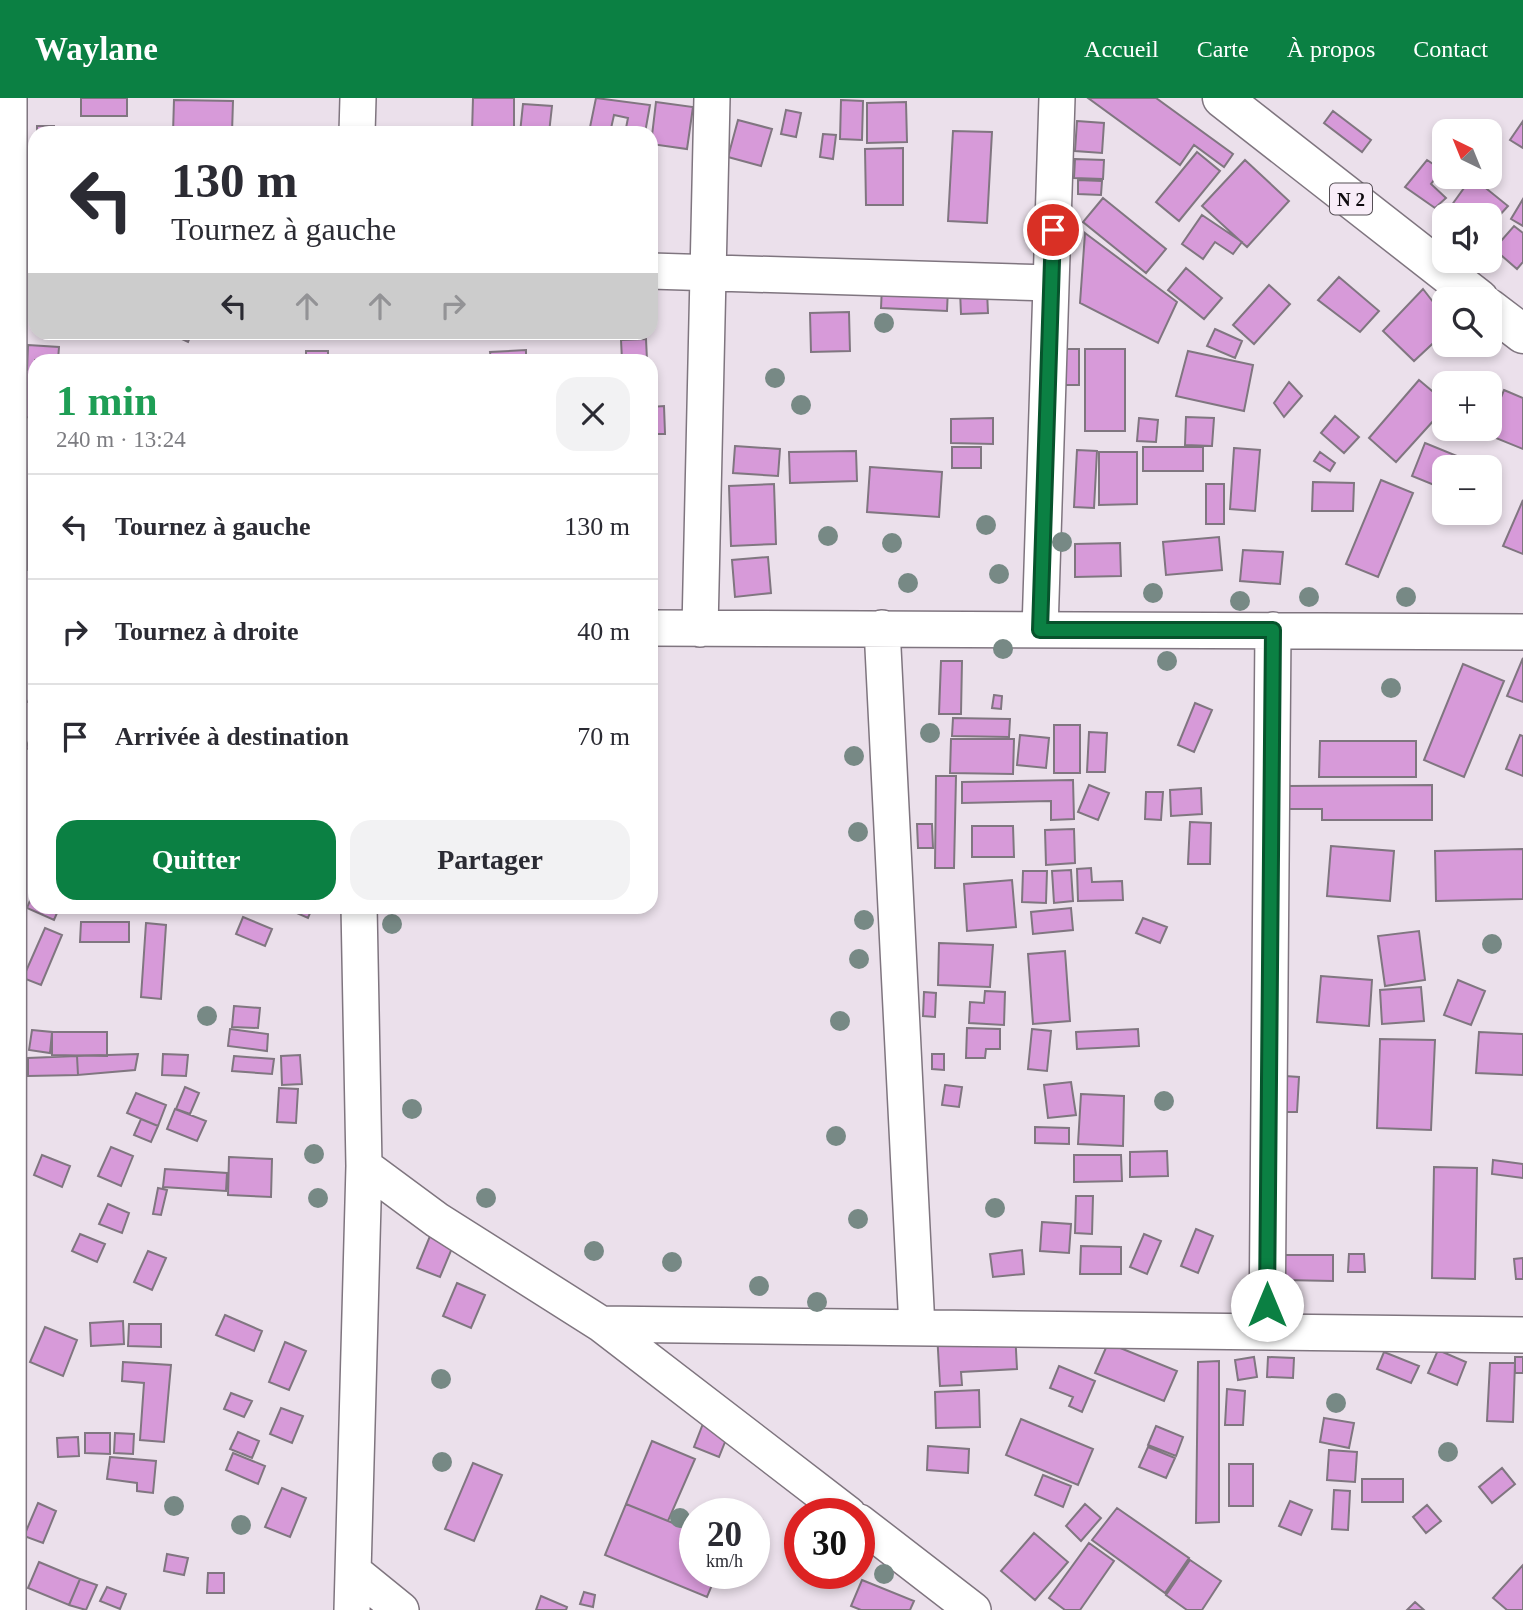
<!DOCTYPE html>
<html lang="fr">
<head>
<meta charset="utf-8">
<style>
  body { margin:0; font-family:"Times New Roman",serif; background:#f2f2f3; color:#2b2b33; height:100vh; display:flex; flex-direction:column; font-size:26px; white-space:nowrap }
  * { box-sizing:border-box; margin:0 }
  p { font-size:23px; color:#7c7c81 }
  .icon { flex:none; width:38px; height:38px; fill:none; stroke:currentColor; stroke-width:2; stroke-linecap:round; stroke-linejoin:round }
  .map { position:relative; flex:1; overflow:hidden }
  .panel { position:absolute; left:28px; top:256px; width:630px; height:560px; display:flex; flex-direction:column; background:#fff; border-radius:21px; box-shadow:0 4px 10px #0003 }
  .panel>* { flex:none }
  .top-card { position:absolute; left:28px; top:28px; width:630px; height:214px; border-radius:21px; box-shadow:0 4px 10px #0003; background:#fff; color:#2b2b33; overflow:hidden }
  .needle { width:46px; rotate:317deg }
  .buttons { position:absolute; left:1432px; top:21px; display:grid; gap:14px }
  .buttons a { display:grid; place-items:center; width:70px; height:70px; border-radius:14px; background:#fff; box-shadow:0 4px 10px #0003; font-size:35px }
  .speed { position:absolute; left:679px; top:1400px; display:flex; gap:14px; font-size:35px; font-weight:700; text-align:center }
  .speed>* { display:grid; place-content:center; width:91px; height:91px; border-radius:50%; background:#fff; box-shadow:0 4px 10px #0003; line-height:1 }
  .speed small { font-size:18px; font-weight:400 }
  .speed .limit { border:10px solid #d22; background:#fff; color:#111 }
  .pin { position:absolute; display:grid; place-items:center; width:60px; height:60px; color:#fff; margin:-30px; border:4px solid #fff; border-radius:50%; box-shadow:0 2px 7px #0007 }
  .me { position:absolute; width:77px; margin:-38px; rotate:0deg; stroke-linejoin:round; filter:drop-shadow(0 0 5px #0008) }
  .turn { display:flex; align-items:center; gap:24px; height:147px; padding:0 28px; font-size:32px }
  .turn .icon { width:91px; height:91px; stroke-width:2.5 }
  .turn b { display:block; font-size:49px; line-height:60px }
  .lanes { display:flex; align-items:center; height:66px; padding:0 28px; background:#0003; justify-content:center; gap:35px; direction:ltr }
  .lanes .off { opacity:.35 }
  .round { display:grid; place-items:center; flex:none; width:74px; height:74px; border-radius:21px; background:#f2f2f3 }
  .head { display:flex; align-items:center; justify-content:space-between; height:119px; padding:0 28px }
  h1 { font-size:42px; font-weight:600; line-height:52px; color:#1e9e55 }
  .action { display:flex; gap:14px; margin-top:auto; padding:14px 28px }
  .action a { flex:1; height:80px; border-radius:21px; background:#0b8043; color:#fff; font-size:28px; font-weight:600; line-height:80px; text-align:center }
  .action a+a { background:#f2f2f3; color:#2b2b33 }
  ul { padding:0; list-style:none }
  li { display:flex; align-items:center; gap:21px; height:105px; padding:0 28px; border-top:2px solid #e1e1e2 }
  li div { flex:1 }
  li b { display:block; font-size:26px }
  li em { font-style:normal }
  header { display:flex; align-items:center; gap:42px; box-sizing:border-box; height:98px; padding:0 35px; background:#0b8043; color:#fff }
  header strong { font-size:33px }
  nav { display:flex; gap:38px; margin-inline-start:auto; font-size:24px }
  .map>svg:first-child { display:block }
  .building { fill:#d79ad9; stroke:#807680; stroke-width:2 }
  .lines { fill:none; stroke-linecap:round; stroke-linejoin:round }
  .minor-casing { stroke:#7f757f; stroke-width:38 }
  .major-casing { stroke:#7f757f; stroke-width:41 }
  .minor { stroke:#fff; stroke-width:35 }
  .major { stroke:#fff; stroke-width:38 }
  .tree { fill:#778985 }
  .route-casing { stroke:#07532c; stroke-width:18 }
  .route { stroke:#0b8043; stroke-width:12 }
  .labels { text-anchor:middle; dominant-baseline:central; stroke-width:6; stroke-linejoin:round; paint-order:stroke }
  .shield { fill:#f8edf8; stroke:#554f55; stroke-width:2 }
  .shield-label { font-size:19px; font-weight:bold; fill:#0f0b0f }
</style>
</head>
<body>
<header>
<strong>Waylane</strong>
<nav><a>Accueil</a><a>Carte</a><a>À propos</a><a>Contact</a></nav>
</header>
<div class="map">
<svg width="1523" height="1512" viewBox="0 0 1523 1512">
  <rect width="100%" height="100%" fill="#ebe0eb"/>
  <path class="building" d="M81,0h46v18h-46z
    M473,0h41v35h-42z
    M596,0l54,7 -5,28h-20l3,-15 -14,-3 -4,18 -21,-1z
    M1088,0h68l77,56 -9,13 -30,-22 -14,20z
    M174,2l59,1 -1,32h-59z
    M841,2l22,1 -1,39 -22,-1z
    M656,4l37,5 -6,42 -36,-5z
    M906,4l1,40 -40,1v-40z
    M523,6l29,2 -3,27h-29z
    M786,12l15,3 -5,24 -15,-3z
    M1333,13l38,29 -9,12 -38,-29z
    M738,22l34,9 -11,37 -33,-9z
    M1077,23l27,2 -2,30 -27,-2z
    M1523,23v27l-13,-8z
    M37,28h17v7h-17z
    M953,33l39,1 -5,91 -39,-2z
    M823,36l13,1 -3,24 -13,-2z
    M903,50v57h-37l-1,-56z
    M1197,54l23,19 -41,50 -23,-19z
    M1075,61l29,1 -1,19 -29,-1z
    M1245,62l44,41 -42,46 -45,-41z
    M1427,62l15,10 -11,14 15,14 -11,10 -30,-21z
    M1472,79l36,29 -19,21v-12l-43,-2z
    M1078,82l24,1 -1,14 -23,-1z
    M1103,100l63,51 -20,24 -63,-51z
    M1523,101v27l-12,-7z
    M1202,117l40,27 -9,12 -18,-12 -12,17 -21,-15z
    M1514,128l9,7v29l-6,7 -23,-20z
    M1085,135l92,69 -19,41 -78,-40z
    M1186,170l36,30 -18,21 -36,-29z
    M1339,179l40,34 -19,21 -42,-32z
    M1269,187l21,19 -36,40 -21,-19z
    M882,188l66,2 -1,23 -66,-3z
    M1423,191l21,27v17l-30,28 -31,-30z
    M960,193h27l1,22 -27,1z
    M849,214l1,39 -39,1 -1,-39z
    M1215,231l27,12 -7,17 -28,-12z
    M167,234h25l-4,10z
    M308,234h18v4l-18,-1z
    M646,241l1,21h-25l-1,-20z
    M28,247l31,2 -1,13h-23v58l-20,-2 3,-47 9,1z
    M1062,251h17v36h-17z
    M1085,251h40v82h-40z
    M526,252v10h-35l-1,-8z
    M306,253h22v9h-22z
    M1188,253l65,14 -9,46 -68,-15z
    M270,258h11l-1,4h-10z
    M1419,282l25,21v8l-48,53 -27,-24z
    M1289,284l13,14 -18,21 -10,-14z
    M1504,292l19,8v51l-37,-15z
    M664,308l1,28h-14v-27z
    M1335,318l24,21 -15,16 -23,-20z
    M1186,319l28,1 -2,28 -27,-1z
    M993,320v26l-42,-1v-24z
    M1139,320l19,2 -2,22 -19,-1z
    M1425,345l37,15 -3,9h-15v22l-32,-13z
    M735,348l45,3 -2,27 -45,-3z
    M952,349h29v21h-29z
    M1143,349h60v24h-60z
    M1234,350l26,2 -5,61 -25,-2z
    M29,351l6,1v120h-8z
    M1077,352l20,1 -3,57 -20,-1z
    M856,353l1,30 -67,2 -1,-31z
    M1099,354h38v52l-38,1z
    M1320,354l15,11 -5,8 -16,-10z
    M870,369l72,5 -3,45 -72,-5z
    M1381,382l32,13 -35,84 -32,-13z
    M1313,384l41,1 -1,28h-41z
    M774,386l2,60 -45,2 -2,-60z
    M1206,386h18v40h-18z
    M1523,402v54l-20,-8z
    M1219,439l3,33 -56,5 -3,-33z
    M1120,445l1,33 -46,1v-33z
    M1243,452l40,2 -3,32 -40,-3z
    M768,459l3,36 -36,4 -3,-37z
    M1523,560v44l-16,-6z
    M941,563h21l-1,53h-22z
    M1463,566l41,17 -40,96 -40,-17z
    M35,586v21l-7,-3z
    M994,597l8,1 -1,13 -9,-1z
    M1195,605l17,7 -18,42 -16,-7z
    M953,620l57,1 -1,18 -57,-1z
    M1054,627h26v48h-26z
    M35,629v25l-9,-4z
    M1089,634l18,1 -2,39h-18z
    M1020,637l29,3 -3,30 -29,-3z
    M1520,637l3,1v40l-17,-7z
    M951,641h63l-1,35 -63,-1z
    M1320,643h96v36h-97z
    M936,678h20l-2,92h-19z
    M1073,682l1,39 -23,1v-19l-89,2v-21z
    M1089,687l20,8 -11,27 -20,-8z
    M1432,687v35h-110v-11h-35l1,-23z
    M1201,690l1,26 -31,2 -1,-26z
    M1146,694h17l-2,28 -16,-1z
    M1190,724l21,1 -1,41h-22z
    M917,726h15l1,24h-15z
    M972,728h41l1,31h-42z
    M1074,731l1,34 -29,2 -1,-35z
    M1331,748l63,5 -4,50 -63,-5z
    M1523,751v50l-87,2 -1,-50z
    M1091,770l1,14 30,-1 1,19 -45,1 -1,-32z
    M1071,772l2,31 -19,2 -2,-32z
    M1023,773h24l-1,32 -24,-1z
    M1012,782l4,47 -49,4 -3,-47z
    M33,795l2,13h25l-6,14 -27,-12z
    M281,808h32l-5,12z
    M1071,810l2,22 -40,4 -2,-22z
    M243,819l29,12 -7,17 -29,-12z
    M1143,820l24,9 -7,16 -24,-10z
    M81,824h48v20h-49z
    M146,825l20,2 -5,74 -20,-2z
    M45,830l17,7 -21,50 -18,-7z
    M1419,833l6,49 -40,6 -7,-50z
    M939,845l54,2 -3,42 -52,-2z
    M1065,853l5,70 -37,3 -5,-70z
    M1321,878l51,4 -3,46 -52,-4z
    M1458,882l27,11 -14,34 -27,-10z
    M1421,889l3,34 -42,3 -2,-34z
    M985,893l20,1 -1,33 -35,-2 1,-21 14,1z
    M924,894l12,1 -1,24 -12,-1z
    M234,908l26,2 -2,20 -26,-1z
    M967,930l33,1v20h-14l-1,9h-19z
    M230,931l38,5 -1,17 -39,-5z
    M1032,931l19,2 -4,40 -19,-2z
    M1138,931l1,17 -62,3 -1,-17z
    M32,932l20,2 -2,21 -21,-3z
    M52,934h55v24l-55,-1z
    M1479,934l44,2v41l-47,-2z
    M1380,941l55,1 -4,90 -54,-2z
    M138,956l-3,16 -57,5 -1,-19z
    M163,956l25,1 -2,21 -24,-1z
    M932,956h12v16l-12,-1z
    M300,957l2,29 -20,1 -1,-29z
    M77,958l1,19 -50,1v-18z
    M234,958l40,3 -2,15 -40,-3z
    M1285,978l14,1 -2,35h-14z
    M1071,984l5,33 -28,3 -4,-33z
    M945,987l17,2 -3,20 -17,-2z
    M185,989l14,6 -9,21 -14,-5z
    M279,990l19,1 -2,34 -19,-1z
    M136,995l30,12 -8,21 -31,-13z
    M1081,996l43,2 -1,50 -45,-2z
    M175,1011l31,12 -9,20 -30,-12z
    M141,1021l17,7 -7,16 -17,-7z
    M1035,1029l34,1v16l-34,-1z
    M111,1049l22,9 -12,30 -23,-10z
    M1167,1053l1,25 -38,1v-25z
    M42,1057l28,11 -8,21 -28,-12z
    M1074,1057h47l1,26 -48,1z
    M229,1059l43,2 -1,38 -43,-2z
    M1493,1062l30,4v14l-31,-4z
    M1434,1069l43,1 -2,111 -43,-1z
    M165,1071l62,4 -1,18 -63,-4z
    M158,1090l9,2 -6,25 -8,-1z
    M1076,1098h17l-1,38 -17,-1z
    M108,1106l21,9 -7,20 -23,-9z
    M1042,1124l29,2 -2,29 -29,-2z
    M1196,1131l17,7 -15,37 -17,-7z
    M432,1133l23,10 -15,36 -23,-9z
    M80,1136l25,10 -8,18 -25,-11z
    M1144,1136l17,7 -14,33 -17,-7z
    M1081,1148l40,1v27h-41z
    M1022,1152l2,24 -31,3 -3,-23z
    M148,1153l18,7 -14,32 -18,-8z
    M1349,1156h15l1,18h-17z
    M1284,1157h49v26l-49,-1z
    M1523,1160v21h-7l-2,-20z
    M457,1185l28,12 -14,33 -28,-12z
    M225,1217l37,16 -8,20 -38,-16z
    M123,1223l1,23 -33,2 -1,-23z
    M129,1226h32v23l-33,-1z
    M45,1229l32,13 -14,36 -33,-14z
    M1015,1233l2,38 -56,3 1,13 -22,1 -3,-54z
    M285,1244l21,9 -17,39 -20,-8z
    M1108,1245l69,28 -13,30 -69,-28z
    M1438,1252l28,12 -9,23 -29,-12z
    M1384,1254l35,14 -8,17 -34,-14z
    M1254,1259l3,20 -19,3 -3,-20z
    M1268,1259l26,1 -1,20 -26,-1z
    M1515,1259h8v16h-8z
    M1219,1263v161l-23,1 2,-161z
    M123,1264l48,3 -7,77 -24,-2 4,-57 -22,-2z
    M1490,1265h25l-2,59 -26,-1z
    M1059,1268l36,15 -13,31 -13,-6 4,-9 -23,-9z
    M1227,1291l18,2 -2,34h-18z
    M979,1292l1,37 -44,1 -1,-36z
    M231,1295l21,8 -8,16 -20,-8z
    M281,1310l22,8 -11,27 -22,-9z
    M1324,1320l30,5 -5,25 -29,-6z
    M1021,1321l72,30 -15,36 -72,-30z
    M704,1323l25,11 -10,25 -25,-10z
    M1156,1328l27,11 -7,19 -28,-11z
    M238,1334l21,9 -7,17 -22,-9z
    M85,1335h25v21l-25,-1z
    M115,1335l19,1 -1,20 -19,-1z
    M78,1339l1,19 -21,1 -1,-19z
    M652,1343l43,18 -27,62 -42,-17z
    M928,1348l41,3 -1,24 -41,-3z
    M1148,1349l27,11 -9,20 -27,-11z
    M1329,1352l28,2 -2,30 -28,-2z
    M233,1355l32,13 -7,18 -32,-14z
    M110,1359l46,4 -3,32 -16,-2v-8l-30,-4z
    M473,1365l29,12 -28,66 -29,-12z
    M1229,1366h24v42h-24z
    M1502,1370l13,16 -23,19 -13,-16z
    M1043,1377l28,11 -8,21 -28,-12z
    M1362,1381h41v23h-41z
    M282,1390l24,10 -16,39 -25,-10z
    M1334,1392l16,1 -2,39 -16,-1z
    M1290,1403l22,9 -11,25 -22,-9z
    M38,1405l18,8 -13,32 -19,-7z
    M626,1406l69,28v41h22l-10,24 -102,-42z
    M1085,1406l16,14 -20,23 -15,-15z
    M1427,1407l14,16 -15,12 -13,-16z
    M1117,1410l72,50 -24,35 -73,-53z
    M754,1418l8,4 -8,18z
    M1034,1435l34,29 -33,38 -34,-29z
    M1089,1445l25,18 -34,49h-15l-16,-12z
    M167,1456l21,4 -4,17 -20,-4z
    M1190,1462l31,21 -19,29h-15l-21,-15z
    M39,1464l41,17 -11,26 -41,-17z
    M1523,1467v45h-16l-14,-12z
    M208,1475h16v20h-17z
    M80,1481l17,6 -11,25 -17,-5z
    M862,1482l52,21 -4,9h-49l-10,-4z
    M107,1489l19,7 -6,15 -20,-8z
    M584,1494l11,3 -2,12 -13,-3z
    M541,1498l26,11 -1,3h-30z
    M1415,1504l9,8h-17z"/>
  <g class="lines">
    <defs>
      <path id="minor" d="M357,35l1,-35
        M651,173l400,12
        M651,530l872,4
        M882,530l35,700
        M700,531l12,-531
        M1040,532l17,-532
        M364,1068l73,54 164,104 247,190
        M601,1226l922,11
        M1267,1234l6,-702
        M859,1424l114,88
        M353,1473l48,39
        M8,1512l1,-1512
        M352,1512l12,-444 -5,-260"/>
      <path id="major" d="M1222,0l257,201
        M1489,210l34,26"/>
    </defs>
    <use href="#minor" class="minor-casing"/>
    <use href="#major" class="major-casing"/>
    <use href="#minor" class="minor"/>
    <use href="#major" class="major"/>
  </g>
  <g class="tree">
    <circle cx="884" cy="225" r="10"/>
    <circle cx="775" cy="280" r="10"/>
    <circle cx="801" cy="307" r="10"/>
    <circle cx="986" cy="427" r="10"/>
    <circle cx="828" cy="438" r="10"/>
    <circle cx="1062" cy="444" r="10"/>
    <circle cx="892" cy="445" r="10"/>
    <circle cx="999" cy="476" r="10"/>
    <circle cx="908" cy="485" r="10"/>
    <circle cx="1153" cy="495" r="10"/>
    <circle cx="1309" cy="499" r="10"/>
    <circle cx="1406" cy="499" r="10"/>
    <circle cx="1240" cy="503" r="10"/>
    <circle cx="1003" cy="551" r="10"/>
    <circle cx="1167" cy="563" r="10"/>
    <circle cx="1391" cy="590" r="10"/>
    <circle cx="930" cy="635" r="10"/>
    <circle cx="854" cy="658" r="10"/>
    <circle cx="858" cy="734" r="10"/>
    <circle cx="864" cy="822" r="10"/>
    <circle cx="392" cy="826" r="10"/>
    <circle cx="1492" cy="846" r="10"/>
    <circle cx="859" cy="861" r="10"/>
    <circle cx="207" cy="918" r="10"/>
    <circle cx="840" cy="923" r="10"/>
    <circle cx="1164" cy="1003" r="10"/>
    <circle cx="412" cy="1011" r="10"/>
    <circle cx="836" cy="1038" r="10"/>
    <circle cx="314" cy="1056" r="10"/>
    <circle cx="318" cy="1100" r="10"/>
    <circle cx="486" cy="1100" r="10"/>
    <circle cx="995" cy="1110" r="10"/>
    <circle cx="858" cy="1121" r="10"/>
    <circle cx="594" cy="1153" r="10"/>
    <circle cx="672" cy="1164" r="10"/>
    <circle cx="759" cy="1188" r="10"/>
    <circle cx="817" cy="1204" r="10"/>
    <circle cx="441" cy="1281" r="10"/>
    <circle cx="1336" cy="1305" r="10"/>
    <circle cx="1448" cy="1354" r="10"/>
    <circle cx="442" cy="1364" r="10"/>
    <circle cx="174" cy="1408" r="10"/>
    <circle cx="680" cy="1420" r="10"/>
    <circle cx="241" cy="1427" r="10"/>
    <circle cx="884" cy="1476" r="10"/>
  </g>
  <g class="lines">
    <defs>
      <path id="route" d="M1053,132l-13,400h233l-6,675"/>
    </defs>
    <use href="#route" class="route-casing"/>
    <use href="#route" class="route"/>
  </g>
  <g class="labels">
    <rect class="shield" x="1330" y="85.5" width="42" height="31" rx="5"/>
    <g class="shield-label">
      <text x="1351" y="101">N 2</text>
    </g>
  </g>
</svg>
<div class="buttons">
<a><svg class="needle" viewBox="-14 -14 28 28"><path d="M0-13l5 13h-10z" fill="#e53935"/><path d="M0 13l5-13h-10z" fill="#7c7c81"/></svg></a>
<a><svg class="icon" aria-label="sound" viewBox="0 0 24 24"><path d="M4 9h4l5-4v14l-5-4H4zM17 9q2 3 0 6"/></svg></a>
<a><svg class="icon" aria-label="search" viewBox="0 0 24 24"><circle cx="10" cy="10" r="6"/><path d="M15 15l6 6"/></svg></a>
<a>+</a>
<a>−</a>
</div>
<div class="speed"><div>20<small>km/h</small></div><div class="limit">30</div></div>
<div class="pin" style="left:1053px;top:132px;background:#d93025"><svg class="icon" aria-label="arrive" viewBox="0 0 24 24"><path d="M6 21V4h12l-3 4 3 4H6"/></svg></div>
<svg class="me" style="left:1267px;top:1207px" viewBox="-20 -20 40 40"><circle r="19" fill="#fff"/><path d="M0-13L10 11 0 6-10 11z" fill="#0b8043"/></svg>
<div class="top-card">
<div class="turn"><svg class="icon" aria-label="left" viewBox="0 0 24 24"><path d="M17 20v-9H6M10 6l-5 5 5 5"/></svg><div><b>130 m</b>Tournez à gauche</div></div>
<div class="lanes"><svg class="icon" aria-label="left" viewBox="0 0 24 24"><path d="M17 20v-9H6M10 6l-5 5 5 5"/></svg><svg class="icon off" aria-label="ahead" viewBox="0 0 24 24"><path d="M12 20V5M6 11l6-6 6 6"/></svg><svg class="icon off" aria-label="ahead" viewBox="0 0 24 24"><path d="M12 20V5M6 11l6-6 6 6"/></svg><svg class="icon off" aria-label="right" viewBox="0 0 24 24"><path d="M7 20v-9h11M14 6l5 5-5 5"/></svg></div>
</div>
<section class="panel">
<div class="head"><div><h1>1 min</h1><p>240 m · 13:24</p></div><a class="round"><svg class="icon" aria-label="close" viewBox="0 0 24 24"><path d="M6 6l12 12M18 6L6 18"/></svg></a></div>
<ul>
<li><svg class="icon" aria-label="left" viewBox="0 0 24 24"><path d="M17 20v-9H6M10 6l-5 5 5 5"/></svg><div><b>Tournez à gauche</b></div><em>130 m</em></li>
<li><svg class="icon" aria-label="right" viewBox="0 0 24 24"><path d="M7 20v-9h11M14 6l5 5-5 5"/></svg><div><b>Tournez à droite</b></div><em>40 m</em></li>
<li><svg class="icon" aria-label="arrive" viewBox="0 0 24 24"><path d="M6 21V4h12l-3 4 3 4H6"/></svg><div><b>Arrivée à destination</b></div><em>70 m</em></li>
</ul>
<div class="action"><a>Quitter</a><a>Partager</a></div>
</section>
</div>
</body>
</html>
